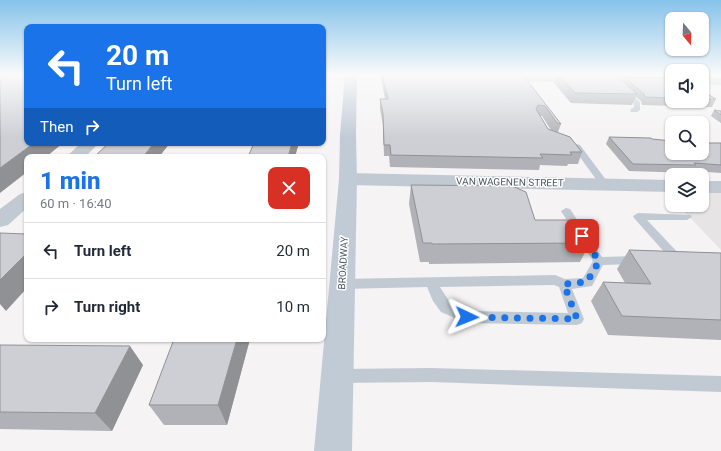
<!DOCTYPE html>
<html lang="en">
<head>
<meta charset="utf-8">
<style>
  body { margin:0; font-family:Roboto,sans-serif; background:#f6f6f7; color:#1f2937; height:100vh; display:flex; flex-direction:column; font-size:15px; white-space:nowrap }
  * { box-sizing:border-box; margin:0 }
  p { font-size:13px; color:#747a83 }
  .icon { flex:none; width:22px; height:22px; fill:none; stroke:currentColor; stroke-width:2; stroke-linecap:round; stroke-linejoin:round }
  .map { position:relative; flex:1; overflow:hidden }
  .side { position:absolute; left:24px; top:154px; width:302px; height:188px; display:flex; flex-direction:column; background:#fff; border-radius:8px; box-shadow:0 1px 3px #0004 }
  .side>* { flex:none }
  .hud { position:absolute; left:24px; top:24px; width:302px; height:122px; border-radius:8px; box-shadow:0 1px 3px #0004; background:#1a73e8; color:#fff; overflow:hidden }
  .needle { width:26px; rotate:161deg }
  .fabs { position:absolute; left:665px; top:12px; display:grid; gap:8px }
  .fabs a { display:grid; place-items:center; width:44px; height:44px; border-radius:8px; background:#fff; box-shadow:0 1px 3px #0004; font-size:20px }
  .pin { position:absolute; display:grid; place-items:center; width:34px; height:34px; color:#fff; margin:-17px; border-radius:8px; box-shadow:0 2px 6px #0006 }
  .me { position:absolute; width:44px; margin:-22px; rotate:92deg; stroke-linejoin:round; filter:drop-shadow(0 0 3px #0008) }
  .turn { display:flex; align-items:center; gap:14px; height:84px; padding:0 16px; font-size:18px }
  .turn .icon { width:52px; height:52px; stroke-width:2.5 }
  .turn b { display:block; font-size:28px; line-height:34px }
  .then { display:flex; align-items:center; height:38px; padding:0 16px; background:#0003; gap:8px; font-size:15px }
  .round { display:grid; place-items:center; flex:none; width:42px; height:42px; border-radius:8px; background:#f6f6f7 }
  .summary { display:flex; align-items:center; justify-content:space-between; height:68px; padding:0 16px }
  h1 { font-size:24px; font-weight:800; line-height:30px; color:#1a73e8 }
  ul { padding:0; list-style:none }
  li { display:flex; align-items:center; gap:12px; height:56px; padding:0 16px; border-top:1px solid #e0e1e3 }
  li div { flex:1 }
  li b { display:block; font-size:15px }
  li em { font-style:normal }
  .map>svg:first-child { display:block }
  .education { fill:#e6e4e5 }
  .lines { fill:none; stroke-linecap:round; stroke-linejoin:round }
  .service { fill:#c1cad2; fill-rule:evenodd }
  .minor { fill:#c1cad2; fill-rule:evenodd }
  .tertiary { fill:#c1cad2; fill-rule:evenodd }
  .secondary { fill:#c1cbd6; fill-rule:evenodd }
  .wall { fill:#b0b2b7; fill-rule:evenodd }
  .shaded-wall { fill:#909195 }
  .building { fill:#cdcfd5; stroke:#909195 }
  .route { stroke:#1a73e8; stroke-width:7; stroke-dasharray:0 12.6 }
  .labels { text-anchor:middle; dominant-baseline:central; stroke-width:3; stroke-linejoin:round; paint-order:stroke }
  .street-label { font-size:10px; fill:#4a5661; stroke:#fff }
</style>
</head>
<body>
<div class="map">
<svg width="721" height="451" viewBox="0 0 721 451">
  <rect width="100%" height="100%" fill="#f5f3f3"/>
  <path class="education" d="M702,189l19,1v60l-43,-45h24z"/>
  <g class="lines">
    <path class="service" d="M622,90h4l14,12v8l-3,2h-6l-1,-2 4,-3v-4l-12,-11z
      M569,143h3l8,2 29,39 -2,2h-6l-27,-37 -6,-4z
      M566,208l4,1 32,48 34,-1 4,1 2,3 -2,3 -4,1 -33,1 -11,21 -20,3 12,30 -2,4 -5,2 -110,-2 -26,-11 -8,-11 -6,-14 -85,2 -5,-2 -1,-3 1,-3 5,-2 213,-4 10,4 18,-1 10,-17 -32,-50zM554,285l5,2 9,26 -100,-2 -17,-7 -11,-17z
      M638,213l53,2 1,2 -5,3h-40l35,37 2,3 -2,3 -4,1 -4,-1 -40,-45 -1,-2z
      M431,368l290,8v16l-290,-10 -92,1 -6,-2 -2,-5 2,-5 6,-2z"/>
    <path class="minor" d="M81,143h18l-14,14h-19z
      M348,173l324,7v12l-324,-7 -7,-2 -2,-4 2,-4z
      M702,181h19v12h-19z
      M27,192v16l-19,17 -8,2v-18l20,-15z"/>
    <path class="tertiary" d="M491,75l181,1v8l-176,-3 -4,-1 -2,-3z
      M702,76l19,1v8l-19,-1z"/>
    <path class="secondary" d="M345,75h12l-1,60 1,44 -5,272h-38l25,-272 1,-44z"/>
  </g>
  <path class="wall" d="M381,75h142l38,49 -3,8 24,20 -4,12h-10l-1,2 -27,-1 -1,5 -149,-3 -1,-11h-5l-1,-31 -3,-16v-10h5l-4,-20zM540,116h2l9,14 -3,-1z
    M556,75h60l7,7 2,-4h47v23h30v-10l14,8 -4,8 -70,-2 -1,-4 -5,-4 -4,8 -61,-2 -17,-20z
    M714,110l7,1v12l-10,-7z
    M609,137l63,16 49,-10v30l-28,-2 -1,2 -63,-2 -23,-27z
    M411,185l124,35 55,23 -10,19 -151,2v-2h-9l-11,-58z
    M629,250l92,3v87l-113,-5 -17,-34 12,-19 22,1 -8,-14z
    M250,339l-23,86h-63l-15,-20z
    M0,345l143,20 -31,66 -112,-2z"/>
  <path class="shaded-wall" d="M323,75h1l1,10 -2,9z
    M34,143h29l-17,14h-19v15l-27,21v-25z
    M154,143h16l-11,14h-16z
    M292,143h7l-4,14h-7z
    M27,253v35l-21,23 -6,-7v-24z
    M237,339h13l-23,86 -9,-20z
    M130,346l13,19 -31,66 -17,-18z"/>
  <path class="building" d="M0,75h27v68h7l-34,25z
    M382,75h141l38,49 -4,-1 -12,-17 -7,-1 -2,4 12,20 22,8 12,15h-12l2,3 -32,-1 3,4 -152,-3 -1,-10h-6l-1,-31 -3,-15h8z
    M559,75h57l21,19 -62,-1z
    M625,78h47v20l-27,-1 -1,-3z
    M702,91l14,8h-14z
    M714,110l7,1v4z
    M609,137l42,1 1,1 20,2v12h30v-9l1,-1h18v22l-27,-2 2,2 -63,-1z
    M109,143h45l-11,14h-49z
    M254,143h38l-4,14h-40z
    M411,185l101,1 14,6 9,28h40l15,23 -158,1v-1h-9z
    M0,233l27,1v19l-27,27z
    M629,250l92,3v67l-99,-4 -19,-34 48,2z
    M174,339h63l-19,66h-69z
    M0,345l130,1 -35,67 -95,-1z"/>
  <linearGradient id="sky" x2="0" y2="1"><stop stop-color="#85c3ea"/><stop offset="0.54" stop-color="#fafafa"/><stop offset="1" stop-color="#fafafa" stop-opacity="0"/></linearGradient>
  <rect width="721" height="138" fill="url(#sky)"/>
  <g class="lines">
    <path class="route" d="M467,317l110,2 -13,-35 23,-2 12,-21 -17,-25"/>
  </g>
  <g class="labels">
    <g class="street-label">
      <text transform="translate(510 182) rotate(1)">VAN WAGENEN STREET</text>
      <text transform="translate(343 263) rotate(-87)">BROADWAY</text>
    </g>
  </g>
</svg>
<div class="fabs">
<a><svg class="needle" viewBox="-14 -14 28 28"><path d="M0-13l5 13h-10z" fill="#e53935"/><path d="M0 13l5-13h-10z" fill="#747a83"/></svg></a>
<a><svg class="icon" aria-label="sound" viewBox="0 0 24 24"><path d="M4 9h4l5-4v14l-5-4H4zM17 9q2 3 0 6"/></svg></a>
<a><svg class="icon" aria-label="search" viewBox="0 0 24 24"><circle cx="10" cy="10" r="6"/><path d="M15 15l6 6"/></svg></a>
<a><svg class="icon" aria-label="layers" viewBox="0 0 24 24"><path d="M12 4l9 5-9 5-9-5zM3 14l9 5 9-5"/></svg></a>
</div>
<div class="pin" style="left:582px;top:236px;background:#d93025"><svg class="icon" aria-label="arrive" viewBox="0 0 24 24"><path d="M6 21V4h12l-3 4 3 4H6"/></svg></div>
<svg class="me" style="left:467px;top:317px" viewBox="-20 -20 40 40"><path d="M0-17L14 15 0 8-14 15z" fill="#1a73e8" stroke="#fff" stroke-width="4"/></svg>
<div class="hud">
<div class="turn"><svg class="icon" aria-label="left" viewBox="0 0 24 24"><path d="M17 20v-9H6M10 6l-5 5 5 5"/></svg><div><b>20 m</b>Turn left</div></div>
<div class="then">Then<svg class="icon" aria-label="right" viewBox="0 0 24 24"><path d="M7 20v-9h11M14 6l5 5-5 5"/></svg></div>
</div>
<section class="side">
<div class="summary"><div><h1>1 min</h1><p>60 m · 16:40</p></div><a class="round" style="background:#d93025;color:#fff"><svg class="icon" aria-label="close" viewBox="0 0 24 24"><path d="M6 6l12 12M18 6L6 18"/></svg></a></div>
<ul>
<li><svg class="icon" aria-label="left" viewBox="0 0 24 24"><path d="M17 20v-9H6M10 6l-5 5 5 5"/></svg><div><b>Turn left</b></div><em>20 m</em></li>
<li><svg class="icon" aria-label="right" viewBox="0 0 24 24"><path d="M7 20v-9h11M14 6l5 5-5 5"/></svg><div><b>Turn right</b></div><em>10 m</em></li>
</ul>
</section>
</div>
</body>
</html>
